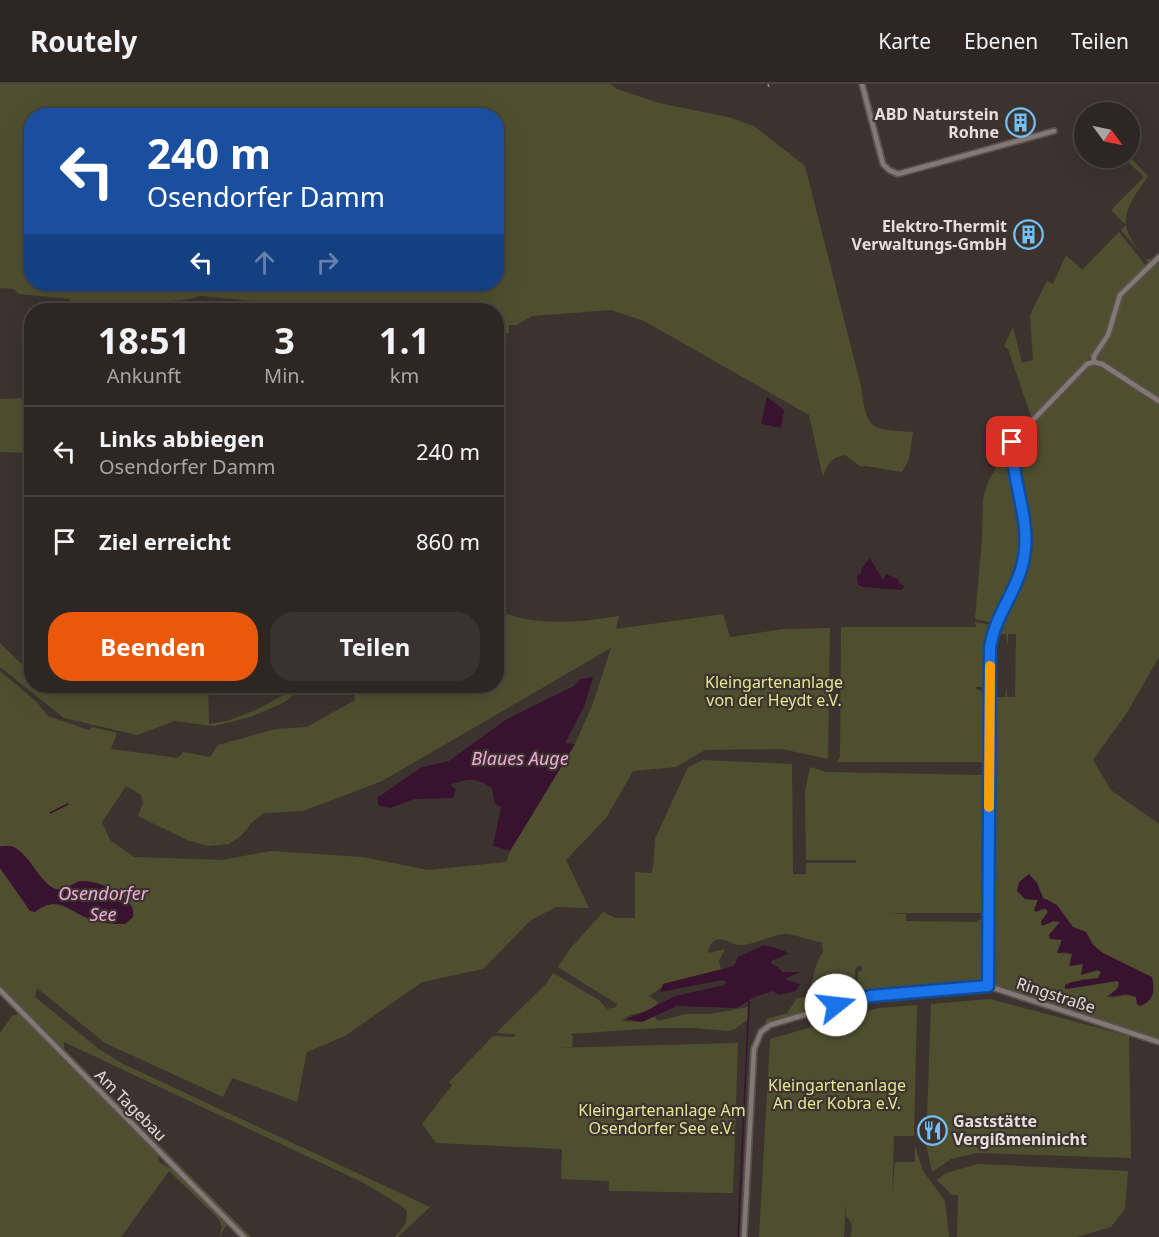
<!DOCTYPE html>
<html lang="de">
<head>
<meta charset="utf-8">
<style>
  body { margin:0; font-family:"Noto Sans",sans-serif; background:#393230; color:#f1f3f6; height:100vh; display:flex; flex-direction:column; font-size:22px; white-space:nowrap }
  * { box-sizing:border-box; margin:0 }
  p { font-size:20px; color:#a7a5a6 }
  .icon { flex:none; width:33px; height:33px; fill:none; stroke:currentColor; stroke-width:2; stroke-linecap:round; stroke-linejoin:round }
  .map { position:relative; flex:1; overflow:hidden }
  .drawer { position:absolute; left:24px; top:219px; width:480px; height:390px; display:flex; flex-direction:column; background:#2d2623; border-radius:24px; box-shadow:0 6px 24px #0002,0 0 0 2px #484341 }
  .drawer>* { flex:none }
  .top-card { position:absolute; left:24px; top:24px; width:480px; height:183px; border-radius:24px; box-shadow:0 6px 24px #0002,0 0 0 2px #484341; background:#1a4fa0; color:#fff; overflow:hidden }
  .needle { width:39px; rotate:123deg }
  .controls { position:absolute; left:1074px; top:18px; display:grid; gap:12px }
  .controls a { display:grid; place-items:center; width:66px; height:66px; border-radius:50%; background:#2d2623; box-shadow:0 6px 24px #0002,0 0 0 2px #484341; font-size:30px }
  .pin { position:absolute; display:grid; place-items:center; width:51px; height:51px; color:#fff; margin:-26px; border-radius:12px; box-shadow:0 3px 9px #0006 }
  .me { position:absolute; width:66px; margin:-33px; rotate:74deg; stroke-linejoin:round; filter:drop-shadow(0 0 4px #0008) }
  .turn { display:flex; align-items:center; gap:21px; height:126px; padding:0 24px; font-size:27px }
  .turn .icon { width:78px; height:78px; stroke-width:2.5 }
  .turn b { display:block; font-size:42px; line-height:51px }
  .lanes { display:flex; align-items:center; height:57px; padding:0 24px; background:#0003; justify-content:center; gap:30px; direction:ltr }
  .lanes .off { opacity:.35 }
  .eta { display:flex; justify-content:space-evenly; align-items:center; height:102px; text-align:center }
  .eta b { font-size:36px; font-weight:700; line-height:42px }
  .primary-button { display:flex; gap:12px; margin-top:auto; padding:12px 24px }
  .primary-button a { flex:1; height:69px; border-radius:24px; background:#ea580c; color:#fff; font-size:24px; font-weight:700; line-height:69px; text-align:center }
  .primary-button a+a { background:#393230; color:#f1f3f6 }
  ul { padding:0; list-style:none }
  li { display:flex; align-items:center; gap:18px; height:90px; padding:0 24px; border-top:2px solid #484341 }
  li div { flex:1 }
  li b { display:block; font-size:22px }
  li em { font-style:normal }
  header { display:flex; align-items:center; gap:36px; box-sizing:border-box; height:84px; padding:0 30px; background:#2d2623; border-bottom:2px solid #484341 }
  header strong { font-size:28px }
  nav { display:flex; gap:33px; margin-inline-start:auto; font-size:21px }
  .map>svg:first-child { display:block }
  .green { fill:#4f4f30; fill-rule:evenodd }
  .water { fill:#391230 }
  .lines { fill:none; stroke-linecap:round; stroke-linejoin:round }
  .stream { stroke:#391230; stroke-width:1.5 }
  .minor-casing { stroke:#59514e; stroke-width:8 }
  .minor { stroke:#847874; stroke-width:4.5 }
  .rail { stroke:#9b9390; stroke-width:1.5; stroke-dasharray:3 6; stroke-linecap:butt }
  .route-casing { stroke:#114b97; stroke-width:15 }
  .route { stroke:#1a73e8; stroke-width:10 }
  .slow { stroke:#f59e0b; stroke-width:10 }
  .labels { text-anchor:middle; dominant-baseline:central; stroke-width:4.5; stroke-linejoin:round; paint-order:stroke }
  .poi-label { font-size:16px; font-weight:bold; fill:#e5dedc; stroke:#3c332f; text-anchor:end }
  .park-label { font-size:16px; fill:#e6e793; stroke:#3c332f }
  .street-label { font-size:16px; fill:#e5dedc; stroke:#3c332f }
  .water-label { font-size:18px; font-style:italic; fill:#f1aadd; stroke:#3c332f }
</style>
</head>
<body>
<header>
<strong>Routely</strong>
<nav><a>Karte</a><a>Ebenen</a><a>Teilen</a></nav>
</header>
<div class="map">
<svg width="1159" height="1153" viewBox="0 0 1159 1153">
  <rect width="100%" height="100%" fill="#3c332f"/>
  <path class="green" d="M0,0h610l7,5 42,14 69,14 26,9 51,40 56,220c6,46 9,43 52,46l-4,27 -7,13 -36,-6 -5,1 -16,-12c-14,2 -18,10 -22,22l-14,-62 -165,-94 -33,-11 -79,6 -15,9h-8v8l-9,1 -3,-5 -1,-19h-201l-5,-6 -90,-8 -9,3 -52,5 -2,6h-56l-11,-3v-8l-52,-5 -4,-5 -14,-1zM32,32h464v168h-464z
    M1130,73l18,19c-23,34 -35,47 -2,83h7l6,-5 -10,9 -28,-33 5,-5 -15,-15 33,-33 -20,-19z
    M1119,148l27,34 -28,30 -10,36 -14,22 -91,94 28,-32 -23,-67 -4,-3 9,-19 9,36 11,-3 -3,-45 17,-34 6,3 13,-29 16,15z
    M1159,175v139l-62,-41 11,-18 12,-41z
    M497,252l4,4 -3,74 5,31 -6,7z
    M1093,280l13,5 53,34v254l-31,54 -35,49 18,30 48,34v215l-164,-54 -5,-5 1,-293 5,-1v11h9l2,-11v11h8l1,-63h-8v12l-2,-12h-9v12l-5,-4 2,-9 29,-64 6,-10 -3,-6 1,-24 -13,-75 3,-15 68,-70zM1037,799l6,15 8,3 22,26 13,5 7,13 10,8 50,31v11l-16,9 -1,-7 -5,-3 -20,4 9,-15 -3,-2 -49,8 14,-10 16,-1 3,-6 -3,-2 -17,4 2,-10 -13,2 2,-12 -15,-1 5,-14h-12l-1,-4 11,-13 -6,-1 -12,4 6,-13 -2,-3 -7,2 -3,-6 2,-5 -13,-1z
    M31,314v55l-31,-1v-53z
    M1008,368l3,3 13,86 -3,21 -29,61 -17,-4 7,-80 1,-40 5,-17 16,-29z
    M497,526c38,17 81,13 122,6l-3,13 107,-15 7,23 54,-8 46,-1 -2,131 -46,-10 -77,1 -29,17 -43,4 -27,47 -40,42 23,48 -33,-1 -25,13 -48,49 -61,13 -77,54 -38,16 -10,50 -65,-24 -9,19 -118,-54 -68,-55 -2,9 64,52 24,15 307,143 -32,30h-3l11,-14 1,-12 -7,-6 -36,-22 -300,-141v7l187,188h-4l-247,-250v-119l35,44c21,-17 33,-2 52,6 12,4 25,6 38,6l-37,-41 -36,8 -52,-45v-175l36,30 12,15 41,14 3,-3 25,6 -6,16 67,9 5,-6 27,5 8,-12 58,-16 31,-2 48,-27 -2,-14h143zM611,564l-19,58 -17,38 -65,107 -4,11 -78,8 -66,-13 -91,-6 -49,9 -88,-3 -24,-17 -8,-18 24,-36 15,9 2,8 -5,13 49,24 22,6 20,-2 13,-9 10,-13 12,-9 39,-2 79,-30z
    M975,538l16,3 2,3 -5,59h-12l1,3 12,2 -2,70h-150l3,-5 1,-130h135z
    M0,559l30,29 2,14h8l7,8 2,-8h159l1,38 18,-3 29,-11 44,-24h7l-24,17 -33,14 -36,9 -40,-5 -37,14 -73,-17 -64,-51z
    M703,676l89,4 1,110h13v-11h50v-3h-50l-1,-68 5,-25 16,5 157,3v138h-96l19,1v7l71,1 1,-2h9l-1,62 -5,3 -124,12 1,-25 4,-1v-5h-4l-3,4 1,27 -91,29 1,-7 21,-6 10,-15 11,-1c5,-15 6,-33 15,-45l-1,-10c-11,-1 -30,-9 -38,-8 -14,2 -28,10 -42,11 -12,1 -29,-18 -34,8l17,-4 -6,11 2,10 -56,15 -16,11 9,6c-10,14 -25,8 -36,19l19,1 13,-6 4,5 28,-7h24l38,-7v12l-14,11 -7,1 -32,-3h-37l-88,6 3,2 -1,11 -17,1 183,-5 -5,150 -124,-2v-10l-48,-2 1,-30 -126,-6 -14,-19 30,-39 -3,-3 44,-46 22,1v-3l-19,-1 51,-50 6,-10 46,27 8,9 9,-2 1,-3 -59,-37 12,-18 33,-37 12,6h20v-46l16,1 2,-5 2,-29 33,-72z
    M990,915l139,37 2,122 -154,-5 -26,6 -19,13 -6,-28 5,-140z
    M917,921l-3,131h-20l-2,58 3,-32h20v-16l8,25 22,30 4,36h-99c3,-9 3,-13 -4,-21v-14l-2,35h-85l11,-198 109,-31z
    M18,930l6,2 134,137c-1,14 9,12 18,18 19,15 34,36 52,52l-9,14 3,-10 -4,-9 -49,-47 -48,66h-121v-204l12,-17z
    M978,1080l150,7 -3,38 -14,18 -34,10h-120l1,-42h-6l-15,-15 9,-7z"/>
  <path class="water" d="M767,313l17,13 -3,18 -20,-4z
    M870,474l13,22 3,-6 12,5 1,4 5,3 -2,4 -39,-3 -5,-2 -1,-10 4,-1 1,-6z
    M593,593l-9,30 -19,36 10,1 -65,107 -17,-5 8,-39 -6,-3 -3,-16c-17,-11 -23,-10 -42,-3l6,4 -3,9 -38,1 -25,9 -11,-2 -2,-8 45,-31 27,-6 58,-42 67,-33 6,-7z
    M0,762c3,1 6,-1 9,0 18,1 30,38 47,43 9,3 18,-8 26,-8 17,-1 56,16 51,36l-8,7c-13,0 -26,-1 -38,-6 -19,-9 -31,-23 -52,-6l-5,-1 -30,-43z
    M1029,790l8,9 6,15 14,7 16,22 13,5 7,13 10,8 49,24c3,14 2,24 -12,29l-3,-2 -1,-7 -11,-3 -18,3 11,-9 1,-5 -2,-2 -52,8v-4c11,-6 21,-4 33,-7l3,-6 -3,-2 -17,5 2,-11 -14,2 3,-12 -8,-2 -7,1 5,-13 -12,-1 -1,-4 11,-13 -6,-1 -12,5 -1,-5 7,-9 -2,-3 -3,-1 -7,4 -2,-2 4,-10 -13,-1 -8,-8 2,-9z
    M764,861l21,6 3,3 -17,7 1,3 6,3 4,5h18l-15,7 15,5 -4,7 -17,4 -6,-4 -19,6 -17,11 -60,-2 -35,16 -16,-3 18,-7 31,-16 49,-11 2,-3 -3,-2 -63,12 3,-8 71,-18 4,-9z"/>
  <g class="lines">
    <path class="stream" d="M50,729l18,-9
      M738,1153l11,-236"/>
    <defs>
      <path id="minor" d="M862,0l21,80 6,6 9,4 156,-43
        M1094,278v-6l14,-21 12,-40 39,-38
        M1094,278l8,2 57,37
        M988,902l2,-338c5,-37 34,-67 35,-100 2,-36 -14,-70 -13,-106l75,-78 7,-2
        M0,906l244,247
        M744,1153l10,-188 7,-17 9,-7 94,-28 124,-11 171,56"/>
    </defs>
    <use href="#minor" class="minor-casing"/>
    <use href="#minor" class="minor"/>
    <path class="rail" d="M768,0l1,3"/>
  </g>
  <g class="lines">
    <defs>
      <path id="route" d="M836,921l34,-9 118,-10 2,-338c5,-34 29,-59 34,-91 7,-38 -13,-77 -12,-115"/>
    </defs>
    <use href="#route" class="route-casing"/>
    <use href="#route" class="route"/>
    <path class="slow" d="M989,723l1,-141"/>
  </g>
  <defs>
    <symbol id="building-ring" viewBox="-11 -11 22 22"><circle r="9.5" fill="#3c332f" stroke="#71c1f5" stroke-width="1.5"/><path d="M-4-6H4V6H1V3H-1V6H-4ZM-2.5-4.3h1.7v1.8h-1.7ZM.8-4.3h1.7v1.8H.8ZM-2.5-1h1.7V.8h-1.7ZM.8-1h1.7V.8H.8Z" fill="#71c1f5"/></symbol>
    <symbol id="restaurant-ring" viewBox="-11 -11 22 22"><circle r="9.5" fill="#3c332f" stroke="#71c1f5" stroke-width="1.5"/><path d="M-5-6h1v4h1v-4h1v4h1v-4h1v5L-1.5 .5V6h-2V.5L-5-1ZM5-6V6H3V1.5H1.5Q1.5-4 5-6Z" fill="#71c1f5"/></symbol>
  </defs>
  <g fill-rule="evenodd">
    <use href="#building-ring" x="1004" y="22" width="33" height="33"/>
    <use href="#building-ring" x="1012" y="134" width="33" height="33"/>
    <use href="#restaurant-ring" x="916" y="1030" width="33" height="33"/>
  </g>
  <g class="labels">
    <g class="poi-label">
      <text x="999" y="30">ABD Naturstein<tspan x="999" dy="18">Rohne</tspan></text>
      <text x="1007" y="142">Elektro-Thermit<tspan x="1007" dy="18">Verwaltungs-GmbH</tspan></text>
      <text x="953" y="1037" text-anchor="start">Gaststätte<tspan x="953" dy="18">Vergißmeninicht</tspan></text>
    </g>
    <g class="park-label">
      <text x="774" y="598">Kleingartenanlage<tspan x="774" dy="18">von der Heydt e.V.</tspan></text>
      <text x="837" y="1001">Kleingartenanlage<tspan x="837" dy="18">An der Kobra e.V.</tspan></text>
      <text x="662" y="1026">Kleingartenanlage Am<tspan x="662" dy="18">Osendorfer See e.V.</tspan></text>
    </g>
    <g class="street-label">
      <text transform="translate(1056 911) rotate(18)">Ringstraße</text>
      <text transform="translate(131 1021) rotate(45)">Am Tagebau</text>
    </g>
    <g class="water-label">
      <text x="520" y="674">Blaues Auge</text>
      <text x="103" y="809">Osendorfer<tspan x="103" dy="21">See</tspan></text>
    </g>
  </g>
</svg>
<div class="controls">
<a><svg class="needle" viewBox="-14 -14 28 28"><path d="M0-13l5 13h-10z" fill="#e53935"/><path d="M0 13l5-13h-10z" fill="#a7a5a6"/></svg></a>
</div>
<div class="pin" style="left:1012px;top:358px;background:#d93025"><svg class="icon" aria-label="arrive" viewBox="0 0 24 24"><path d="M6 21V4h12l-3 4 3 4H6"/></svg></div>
<svg class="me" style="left:836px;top:921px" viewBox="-20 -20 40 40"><circle r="19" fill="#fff"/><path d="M0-13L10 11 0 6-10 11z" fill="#1a73e8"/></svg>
<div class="top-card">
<div class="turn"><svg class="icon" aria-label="left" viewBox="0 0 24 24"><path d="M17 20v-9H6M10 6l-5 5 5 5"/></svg><div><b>240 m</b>Osendorfer Damm</div></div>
<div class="lanes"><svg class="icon" aria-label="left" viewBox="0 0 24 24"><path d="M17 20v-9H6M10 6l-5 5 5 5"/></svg><svg class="icon off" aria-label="ahead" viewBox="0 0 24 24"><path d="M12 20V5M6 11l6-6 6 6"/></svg><svg class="icon off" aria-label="right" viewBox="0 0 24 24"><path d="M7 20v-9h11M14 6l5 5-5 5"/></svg></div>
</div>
<section class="drawer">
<div class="eta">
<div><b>18:51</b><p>Ankunft</p></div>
<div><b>3</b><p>Min.</p></div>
<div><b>1.1</b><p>km</p></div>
</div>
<ul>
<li><svg class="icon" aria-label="left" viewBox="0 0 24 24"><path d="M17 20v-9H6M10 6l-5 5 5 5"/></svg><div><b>Links abbiegen</b><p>Osendorfer Damm</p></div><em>240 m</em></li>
<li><svg class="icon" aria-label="arrive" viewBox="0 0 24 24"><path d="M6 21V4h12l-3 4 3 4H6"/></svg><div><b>Ziel erreicht</b></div><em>860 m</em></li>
</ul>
<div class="primary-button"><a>Beenden</a><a>Teilen</a></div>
</section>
</div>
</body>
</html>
